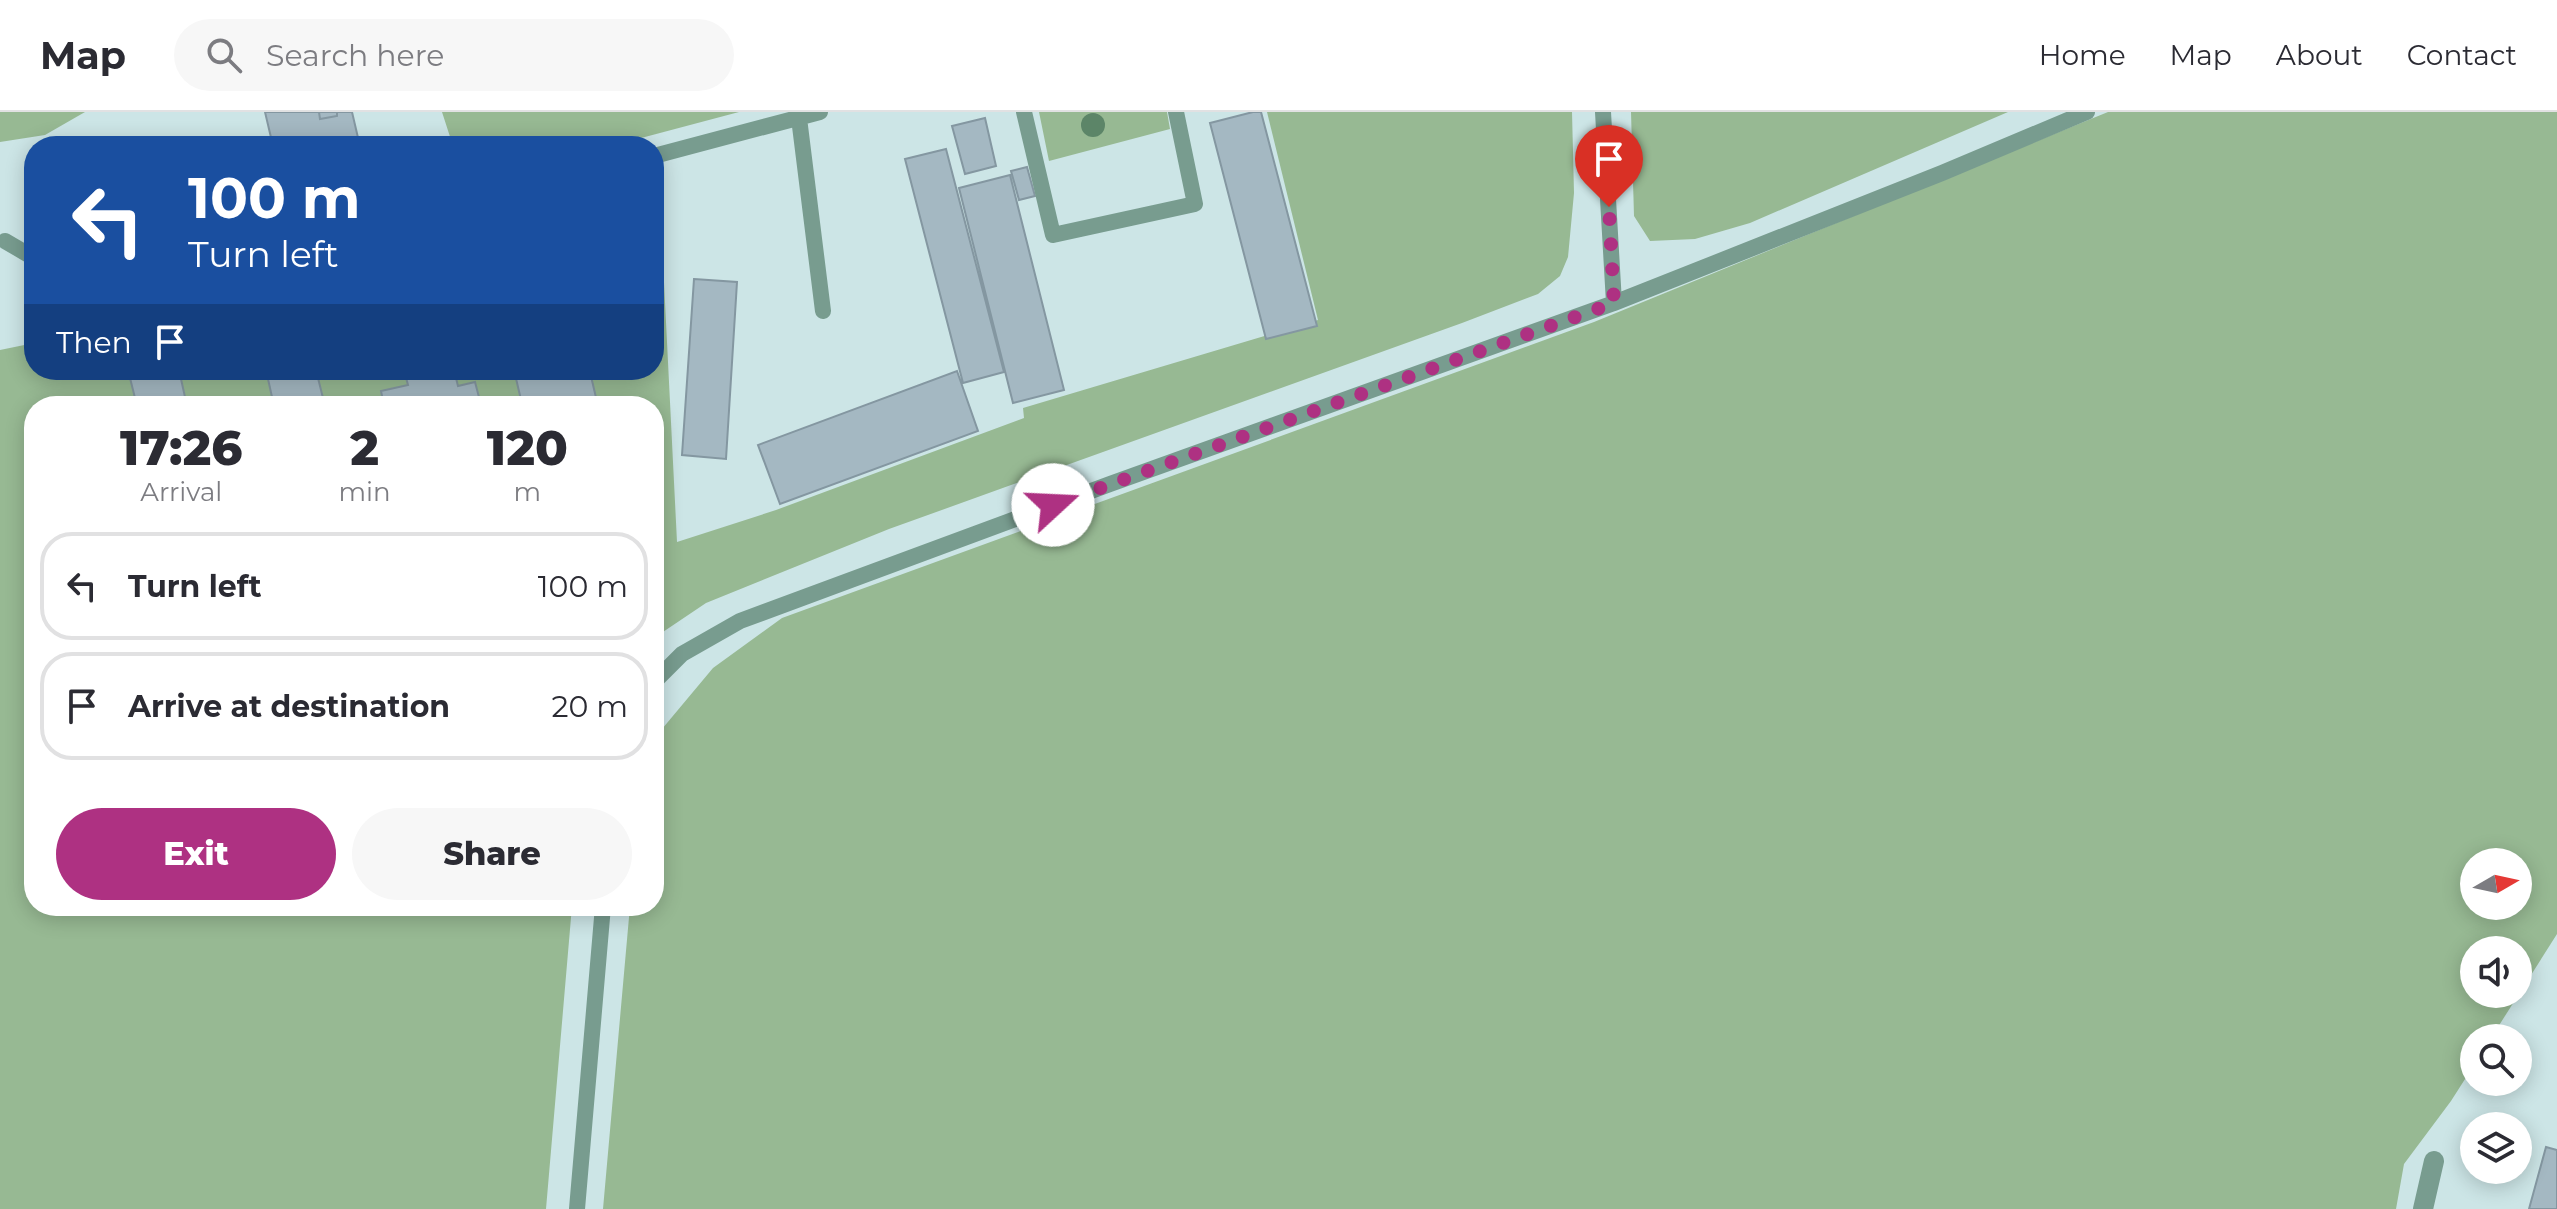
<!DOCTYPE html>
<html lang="en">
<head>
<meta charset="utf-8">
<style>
  body { margin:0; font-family:Montserrat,sans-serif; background:#f7f7f7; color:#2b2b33; height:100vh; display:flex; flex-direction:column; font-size:30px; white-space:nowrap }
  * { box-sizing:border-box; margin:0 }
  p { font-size:26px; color:#7c7c81 }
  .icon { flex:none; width:44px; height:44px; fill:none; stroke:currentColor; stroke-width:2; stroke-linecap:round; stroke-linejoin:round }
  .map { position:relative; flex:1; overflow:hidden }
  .sheet { position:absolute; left:24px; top:284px; width:640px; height:520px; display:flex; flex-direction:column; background:#fff; border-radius:32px; box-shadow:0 4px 20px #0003 }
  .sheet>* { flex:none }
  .guide { position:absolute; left:24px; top:24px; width:640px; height:244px; border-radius:32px; box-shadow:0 4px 20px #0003; background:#1a4fa0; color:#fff; overflow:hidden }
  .needle { width:52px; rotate:81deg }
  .tools { position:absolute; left:2460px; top:736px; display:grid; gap:16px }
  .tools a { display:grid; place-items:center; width:72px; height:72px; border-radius:50%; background:#fff; box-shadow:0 4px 20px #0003; font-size:40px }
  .pin { position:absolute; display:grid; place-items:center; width:68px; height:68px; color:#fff; margin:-82px -34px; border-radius:50% 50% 50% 0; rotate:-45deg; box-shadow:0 0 8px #0007 }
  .pin .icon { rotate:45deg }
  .me { position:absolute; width:88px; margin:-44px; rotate:70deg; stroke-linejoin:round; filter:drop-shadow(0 0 6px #0008) }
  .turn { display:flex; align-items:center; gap:28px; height:168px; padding:0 32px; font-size:36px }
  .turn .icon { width:104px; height:104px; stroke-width:2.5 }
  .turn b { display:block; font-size:56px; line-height:68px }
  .then { display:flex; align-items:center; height:76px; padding:0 32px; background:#0003; gap:16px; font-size:30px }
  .eta { display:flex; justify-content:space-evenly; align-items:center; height:136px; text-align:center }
  .eta b { font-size:48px; font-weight:800; line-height:56px }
  .cta { display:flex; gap:16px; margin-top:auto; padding:16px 32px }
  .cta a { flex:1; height:92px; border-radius:48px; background:#ae3182; color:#fff; font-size:32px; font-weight:800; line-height:92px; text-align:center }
  .cta a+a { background:#f7f7f7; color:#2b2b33 }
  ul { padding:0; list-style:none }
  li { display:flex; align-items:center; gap:24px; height:108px; margin:0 16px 12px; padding:0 16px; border:4px solid #e1e1e2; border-radius:32px }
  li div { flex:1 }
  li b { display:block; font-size:30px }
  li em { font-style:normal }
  header { display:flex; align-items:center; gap:48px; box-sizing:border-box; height:112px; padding:0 40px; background:#fff; border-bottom:2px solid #e1e1e2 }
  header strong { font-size:38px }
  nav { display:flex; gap:44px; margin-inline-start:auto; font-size:28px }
  .search { width:560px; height:72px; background:#f7f7f7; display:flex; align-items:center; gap:20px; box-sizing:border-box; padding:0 28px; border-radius:44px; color:#7c7c81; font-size:30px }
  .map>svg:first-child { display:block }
  .green { fill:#97b993; fill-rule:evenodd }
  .building { fill:#a4b8c2; stroke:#8497a1; stroke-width:2 }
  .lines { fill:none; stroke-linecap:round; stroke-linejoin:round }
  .lane { stroke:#789c8f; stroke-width:16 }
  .street { stroke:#789c8f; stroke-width:20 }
  .tree { fill:#5c8568 }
  .route { stroke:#ae3182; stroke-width:14; stroke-dasharray:0 25.2 }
</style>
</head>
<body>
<header>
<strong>Map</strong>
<div class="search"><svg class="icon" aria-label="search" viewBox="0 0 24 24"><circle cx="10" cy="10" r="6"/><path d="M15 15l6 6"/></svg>Search here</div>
<nav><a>Home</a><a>Map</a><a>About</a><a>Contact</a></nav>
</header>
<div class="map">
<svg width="2557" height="1097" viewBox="0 0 2557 1097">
  <rect width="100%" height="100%" fill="#cce5e6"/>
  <path class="green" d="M0,0h85l-40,23 -45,7z
    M442,0h297l-128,34h-158z
    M1039,0h128l3,17 -121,32z
    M1267,0h305l2,81 -6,64 -8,19 -22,18 -76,29 -573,206 -183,74 -52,35v-232h-620v500h538l-26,303h-546v-859l34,-7v27h620v-186l5,-2 18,360 99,-32 248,-92 -1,-10 295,-88z
    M1631,0h377l-258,111 -55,16 -45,2 -16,-25z
    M2108,0h449v822l-66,104h-17v27l-23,36 -47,63 -8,45h-1793l27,-303h24v-157l3,-14 56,-67 69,-50 812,-296zM2474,750h44v44h-44zM2474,838h44v44h-44z"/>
  <path class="building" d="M265,0h54l1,7 17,-3v-4h15l7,30 -19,4h-67z
    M319,0h18v4l-17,3z
    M1253,0h8l56,214 -51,13 -56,-216z
    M985,6l11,48 -31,8 -13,-48z
    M946,37l58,223 -41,11 -58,-224z
    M1027,55l8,29 -16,4 -8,-29z
    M1010,63l54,215 -51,13 -54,-215z
    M694,167l43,3 -11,177 -44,-4z
    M128,258h51l8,36h-50z
    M266,258h50l9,36h-51z
    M404,258h50l4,16 17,-4 5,19 -18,5h-78l-3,-15 27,-6z
    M514,258h85l-9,2 8,34h-46l-2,-8 -28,6z
    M957,259l21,60 -198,73 -22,-59z
    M2546,1035l11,3v59h-28z"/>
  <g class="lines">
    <path class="lane" d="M1024,0l29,123 142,-31 -19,-92
      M799,6l24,193
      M654,44l166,-44
      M5,129l29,17
      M1614,191l328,-130 145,-61
      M654,570l28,-28 58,-33 370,-137 504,-181 -11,-191
      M577,1097l26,-303"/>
    <path class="street" d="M2423,1097l11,-48"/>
  </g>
  <circle class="tree" cx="1093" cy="13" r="12"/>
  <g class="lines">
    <path class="route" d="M1053,393l561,-202 -5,-96"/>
  </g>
</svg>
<div class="tools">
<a><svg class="needle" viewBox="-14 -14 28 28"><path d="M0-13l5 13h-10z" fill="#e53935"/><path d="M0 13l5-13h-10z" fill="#7c7c81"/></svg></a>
<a><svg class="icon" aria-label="sound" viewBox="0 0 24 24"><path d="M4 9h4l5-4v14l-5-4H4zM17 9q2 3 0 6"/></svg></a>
<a><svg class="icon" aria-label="search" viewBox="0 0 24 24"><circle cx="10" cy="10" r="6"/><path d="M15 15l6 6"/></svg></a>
<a><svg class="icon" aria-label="layers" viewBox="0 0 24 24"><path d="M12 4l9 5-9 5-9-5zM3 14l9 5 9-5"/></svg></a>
</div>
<div class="pin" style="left:1609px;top:95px;background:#d93025"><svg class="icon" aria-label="arrive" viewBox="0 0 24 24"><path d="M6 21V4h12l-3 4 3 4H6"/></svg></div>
<svg class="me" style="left:1053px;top:393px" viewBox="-20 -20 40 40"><circle r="19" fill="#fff"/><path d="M0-13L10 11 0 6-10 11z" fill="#ae3182"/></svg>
<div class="guide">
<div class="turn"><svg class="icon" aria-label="left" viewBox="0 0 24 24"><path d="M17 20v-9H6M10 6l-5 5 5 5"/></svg><div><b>100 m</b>Turn left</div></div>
<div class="then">Then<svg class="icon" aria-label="arrive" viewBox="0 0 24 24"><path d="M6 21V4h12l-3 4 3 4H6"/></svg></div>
</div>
<section class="sheet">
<div class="eta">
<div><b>17:26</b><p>Arrival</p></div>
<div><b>2</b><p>min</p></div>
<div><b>120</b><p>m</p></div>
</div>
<ul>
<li><svg class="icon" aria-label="left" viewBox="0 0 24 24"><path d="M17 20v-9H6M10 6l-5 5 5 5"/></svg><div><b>Turn left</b></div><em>100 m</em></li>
<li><svg class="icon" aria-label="arrive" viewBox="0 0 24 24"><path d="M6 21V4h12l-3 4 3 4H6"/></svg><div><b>Arrive at destination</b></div><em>20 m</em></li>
</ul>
<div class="cta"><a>Exit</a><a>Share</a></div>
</section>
</div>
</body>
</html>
